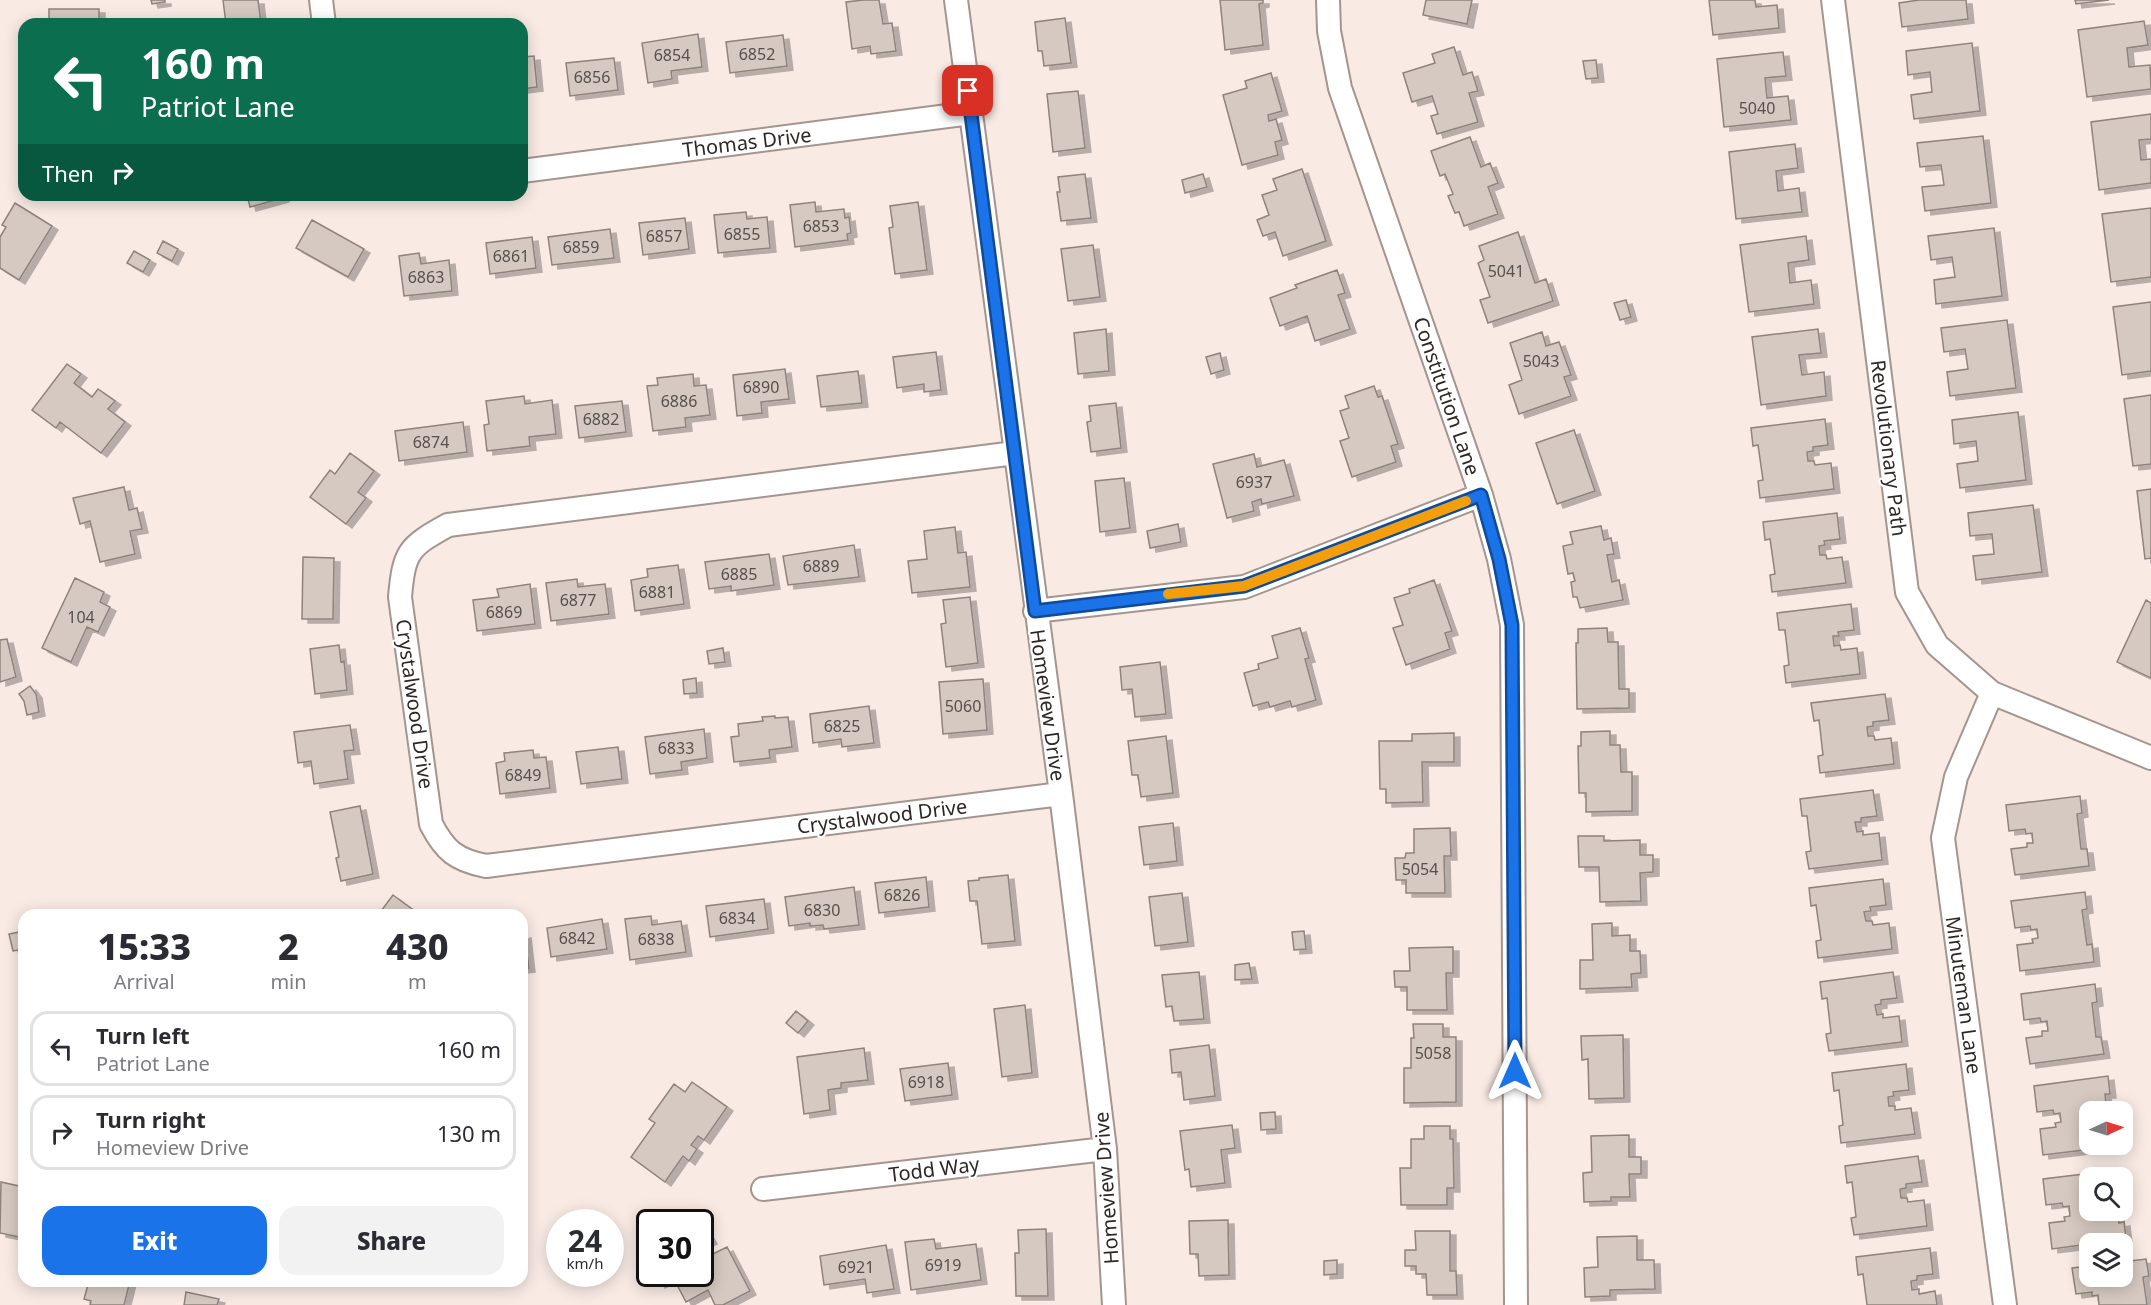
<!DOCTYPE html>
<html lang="en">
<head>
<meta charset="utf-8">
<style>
  body { margin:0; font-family:"Noto Sans",sans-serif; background:#f2f2f3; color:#2b2b33; height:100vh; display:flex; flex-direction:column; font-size:22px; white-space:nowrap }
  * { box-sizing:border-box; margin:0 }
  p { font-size:20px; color:#7c7c81 }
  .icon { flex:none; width:33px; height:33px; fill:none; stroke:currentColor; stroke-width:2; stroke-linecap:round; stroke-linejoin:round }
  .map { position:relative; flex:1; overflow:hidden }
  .side { position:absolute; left:18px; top:909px; width:510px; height:378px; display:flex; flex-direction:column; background:#fff; border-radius:18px; box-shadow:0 3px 15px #0003 }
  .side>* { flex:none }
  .banner { position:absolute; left:18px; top:18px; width:510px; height:183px; border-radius:18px; box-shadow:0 3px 15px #0003; background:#0b6e4f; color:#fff; overflow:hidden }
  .needle { width:39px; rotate:86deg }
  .controls { position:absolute; left:2079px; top:1101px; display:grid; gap:12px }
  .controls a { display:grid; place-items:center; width:54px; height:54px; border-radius:12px; background:#fff; box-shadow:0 3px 15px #0003; font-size:30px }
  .speed { position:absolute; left:546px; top:1209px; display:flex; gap:12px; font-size:30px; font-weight:700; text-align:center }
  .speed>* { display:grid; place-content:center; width:78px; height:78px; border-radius:50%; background:#fff; box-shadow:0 3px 15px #0003; line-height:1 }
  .speed small { font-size:15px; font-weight:400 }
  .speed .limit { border:3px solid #111; border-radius:9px; background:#fff; color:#111 }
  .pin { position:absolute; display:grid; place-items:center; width:51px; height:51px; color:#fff; margin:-26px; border-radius:12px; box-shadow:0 3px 9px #0006 }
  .me { position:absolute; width:66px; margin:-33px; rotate:0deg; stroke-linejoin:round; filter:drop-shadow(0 0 4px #0008) }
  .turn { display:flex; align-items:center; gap:21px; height:126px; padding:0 24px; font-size:27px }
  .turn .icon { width:78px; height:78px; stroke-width:2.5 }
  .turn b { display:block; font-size:42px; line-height:51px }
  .then { display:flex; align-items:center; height:57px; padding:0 24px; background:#0003; gap:12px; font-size:22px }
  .eta { display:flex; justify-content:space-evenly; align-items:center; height:102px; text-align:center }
  .eta b { font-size:36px; font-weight:800; line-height:42px }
  .primary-button { display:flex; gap:12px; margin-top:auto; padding:12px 24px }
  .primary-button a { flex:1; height:69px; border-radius:18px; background:#1a73e8; color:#fff; font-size:24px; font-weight:800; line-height:69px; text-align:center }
  .primary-button a+a { background:#f2f2f3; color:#2b2b33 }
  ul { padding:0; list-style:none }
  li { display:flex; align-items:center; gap:18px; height:75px; margin:0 12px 9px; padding:0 12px; border:3px solid #e1e1e2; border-radius:18px }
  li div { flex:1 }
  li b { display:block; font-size:22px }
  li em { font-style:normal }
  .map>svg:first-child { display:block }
  .building { fill:#d6c9c1; stroke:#8f837c; stroke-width:1.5; filter:url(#shadow) }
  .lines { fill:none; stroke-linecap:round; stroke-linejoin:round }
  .minor-casing { stroke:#a3958f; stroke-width:26 }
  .minor { stroke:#fff; stroke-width:22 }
  .route-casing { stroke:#114b97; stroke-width:15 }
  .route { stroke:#1a73e8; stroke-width:10 }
  .slow { stroke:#f59e0b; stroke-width:10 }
  .labels { text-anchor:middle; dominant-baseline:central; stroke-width:4.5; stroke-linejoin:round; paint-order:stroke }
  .number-label { font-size:16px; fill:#57504c }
  .street-label { font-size:20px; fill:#2d2725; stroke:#fff }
</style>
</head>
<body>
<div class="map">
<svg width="2151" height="1305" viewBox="0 0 2151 1305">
  <defs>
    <filter id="shadow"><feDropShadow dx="6" dy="4" stdDeviation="0" flood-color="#0004"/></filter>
  </defs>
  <rect width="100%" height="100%" fill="#f9eae4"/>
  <path class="building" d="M151,0h14v2l-13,2z
    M223,0h35l3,24h-35z
    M863,0h16l4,24 9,-1 4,28 -25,3 -1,-8 -18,3 -6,-47z
    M1220,0h43v3l-4,1 4,41 -38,5z
    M1426,0h46l-5,24 -44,-9z
    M1709,0h46l1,7 21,-2 2,23 -66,7z
    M1919,0h47l2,19 -66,8 -3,-24z
    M2075,0h34l-33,4z
    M49,9h50v15h-50z
    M1065,18l6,45 -27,3 -2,-15h-4l-3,-29z
    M2144,21l4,24 -21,3 2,19 21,-2 1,24 -64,8 -9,-67z
    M698,34l4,33 -31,4 1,8 -24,4 -6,-40z
    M783,35l4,31 -57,7 -4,-31z
    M1972,43l8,68 -66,8 -3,-24 21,-3 -2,-20 -22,3 -2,-24z
    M1454,47l9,28 9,-3 6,19 -9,2 9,29 -41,12 -6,-18 7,-2 -6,-18 -20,6 -9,-29 32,-10 -3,-9z
    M1783,52l3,24 -21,2 2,20 21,-2 3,24 -67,7 -7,-68z
    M534,56l3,31 -15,2v-32z
    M614,58l4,32 -48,6 -4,-33z
    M1596,60l2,18 -12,1 -3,-18z
    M1271,73l11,38 -14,4 1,6 7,-2 6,21 -7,2 3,13 -36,10 -19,-70 24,-7 -2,-7z
    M1078,91l7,57 -32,4 -6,-58z
    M2151,114v25l-12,1 2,20 10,-1v24l-52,7 -8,-68z
    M1983,136l8,67 -66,8 -3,-24 22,-2 -3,-20 -21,2 -3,-24z
    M1470,137l11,30 9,-4 8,20 -10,4 10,27 -34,12 -5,-14 -4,1 -7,-17 5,-2 -8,-20 -5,2 -9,-25z
    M1795,144l3,24 -22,3 2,20 21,-3 3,24 -66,7 -7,-67z
    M1302,169l24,72 -43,15 -8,-24 -12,4 -6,-16 12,-5 -7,-20 15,-5 -4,-11z
    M1085,174l6,44 -30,3 -4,-29h3l-2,-15z
    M1203,174l4,13 -22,6 -3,-13z
    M247,195h36v3l-33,9z
    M815,202l1,10 28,-3 1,9 4,-1 2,16 -4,1 1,6 -53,7 -5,-42z
    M918,202l9,68 -32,4 -6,-46 4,-1 -3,-21z
    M15,203l37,23 -33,54 -19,-12v-31l6,-10 -4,-2z
    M2151,208v69l-40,5 -9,-68z
    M746,212l1,7 20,-2 3,31 -52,5 -4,-38z
    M685,218l4,31 -46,6 -4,-32z
    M312,220l52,29 -16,28 -52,-29z
    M1994,228l8,68 -66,8 -2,-24 21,-3 -3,-20 -21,3 -3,-24z
    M610,229l4,29 -62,7 -4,-28z
    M1518,232l17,51 11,-4 7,22 -65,22 -8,-23 10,-3 -12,-34 6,-3 -5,-14z
    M1806,236l3,24 -21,3 2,20 21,-3 3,24 -65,8 -9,-67z
    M532,237l4,31 -46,6 -4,-31z
    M163,241l15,8 -6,12 -15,-8z
    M1093,245l7,52 -32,4 -7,-52z
    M134,251l16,9 -7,12 -16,-9z
    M419,253l2,11 28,-4 3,31 -48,5 -5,-40z
    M1337,270l8,23 -7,2 12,34 -35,12 -8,-25 -27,10 -10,-28 27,-10 -2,-3z
    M1626,300l5,17 -11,3 -6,-17z
    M2151,302v69l-29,4 -9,-68z
    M2007,320l9,68 -66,8 -3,-24 21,-3 -3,-20 -21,3 -3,-24z
    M1106,329l3,42 -31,3 -4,-41z
    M1818,329l3,24 -22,2 3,20 22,-3 2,24 -65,9 -9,-68z
    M1542,332l4,14 13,-4 12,33 -7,2 7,19 -52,18 -10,-29 13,-5 -12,-37z
    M936,352l5,38 -17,2v-8l-27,4 -4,-31z
    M1220,353l4,17 -13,4 -5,-17z
    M67,364l14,10 -7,9 18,14 6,-8 17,12 -7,8 17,13 -24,31 -41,-31 -4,6 -24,-18z
    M785,369l4,30 -28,3 1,11 -25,3 -4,-41z
    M858,371l4,32 -41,4 -4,-31z
    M693,374l1,12 12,-1 4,30 -25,3 1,9 -33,4 -6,-45 11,-1 -1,-7z
    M1374,386l4,11 4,-1 16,48 -7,2 5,16 -44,15 -12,-36 9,-3 -9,-27 9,-3 -4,-12z
    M2151,395v69l-18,2 -9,-67z
    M524,396l1,8 27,-4 4,34 -27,3 1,9 -43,5 -3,-26 5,-1 -3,-23z
    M622,401l4,31 -47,6 -4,-32z
    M1116,403l5,45 -30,4 -4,-30 4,-1 -2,-15z
    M2018,412l8,68 -66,8 -3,-24 21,-3 -2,-20 -22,3 -2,-24z
    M1825,419l3,26 -15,2v4l-6,1 1,9h6l1,4 16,-2 3,26 -74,9 -2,-17 5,-1 -5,-35 -5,1 -2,-18z
    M463,422l4,30 -68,9 -4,-30z
    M1574,430l21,61 -38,13 -21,-61z
    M350,453l24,18 -16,21 8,6 -20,26 -36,-27 20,-27 5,4z
    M1254,454l3,13 27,-7 10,36 -32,8 -1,-5 -9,3 2,9 -27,7 -14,-54z
    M1124,478l6,50 -30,4 -5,-51z
    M124,487l5,23 8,-2 5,21 -12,2 5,23 -35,8 -10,-41 -10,3 -7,-26z
    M2151,489v69l-6,1 -8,-68z
    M2033,505l9,67 -66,8 -3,-24 21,-2 -2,-20 -22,2 -2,-23z
    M1837,513l3,26 -16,2 1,4 -6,1 1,9h6l1,4 15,-2 4,26 -74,9 -2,-17 5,-1 -5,-35 -5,1 -2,-18z
    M1178,524l3,18 -31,6 -3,-17z
    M1601,526l3,14 7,-2 3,16 -7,1 5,27 7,-2 4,20 -43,8 -3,-11h-4l-2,-15 4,-1 -2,-8 -5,1 -5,-28 10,-2 -3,-12z
    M955,527l3,26 8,-1 4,35 -58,6 -4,-32 19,-2 -3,-28z
    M854,545l5,32 -71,8 -5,-29z
    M769,554l5,31 -43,6v-5l-22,3 -4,-27z
    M303,557l31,1 -1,61h-31z
    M678,565l6,39 -49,7 -4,-31 17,-3 -1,-8z
    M75,578l29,14 -4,10 10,5 -12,25 -11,-5 -16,35 -29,-14z
    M577,579l1,8 27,-3 4,30 -58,7 -5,-38z
    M1434,580l18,51 -7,2 5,16 -44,16 -13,-37 10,-3 -9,-27 16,-5 -1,-4z
    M530,584l5,40 -58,7 -4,-31 26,-3 -2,-8z
    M970,597l8,66 -32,4 -5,-43 5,-1 -3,-23z
    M2146,600l5,3v75l-34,-16z
    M1851,604l3,26 -16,2 1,4h-6l1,10 6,-1 1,5 16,-2 3,26 -74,9 -2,-17 5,-1 -4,-35h-6l-2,-17z
    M1300,628l9,30 -4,1 11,41 -24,7 -2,-6 -20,6 -2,-5 -15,4 -9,-33 15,-4 -1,-5 20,-6 -6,-22z
    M1607,628l1,14h10l1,47h10v19l-52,1 -1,-66h2v-14z
    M7,639l9,38 -16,5v-42z
    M339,645l2,17 3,-1 3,29 -32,4 -5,-45z
    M723,648l2,14 -16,2 -2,-13z
    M1160,662l6,52 -31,3 -3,-28 -10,1 -2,-23z
    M696,678l1,15 -13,1 -1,-14z
    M983,679l4,51 -44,4 -4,-52z
    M30,686l6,8 3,18 -12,3 -3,-14 -5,-7z
    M1885,694l4,26 -16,2v4l-6,1 1,9h6l1,4 16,-2 3,26 -74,9 -2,-17 5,-1 -4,-35 -5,1 -3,-18z
    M869,706l5,37 -32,4 -1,-8 -28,4 -3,-29z
    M775,716v2l13,-1 4,30 -23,3 1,8 -36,4 -3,-25 8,-1 -1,-12 25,-3 -1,-4z
    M350,725l4,25 -10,1 4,28 -34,5 -3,-23 -13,2 -4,-31z
    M704,729l3,29 -26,4 1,8 -32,4 -5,-37z
    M1610,731v14h10l1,27h11v39l-46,1v-19h-7l-1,-47h3v-14z
    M1454,733v29h-32l1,40 -37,1v-14h-6l-1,-48h33v-7z
    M1166,736l7,57 -32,4 -3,-22h-6l-4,-34z
    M618,747l4,32 -41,5 -5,-32z
    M533,750l1,8 12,-1 4,31 -50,6 -4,-31 9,-2 -1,-8z
    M1873,790l4,26 -16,2v4h-6l2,10 6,-1v4l16,-2 3,27 -73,9 -3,-17 5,-1 -4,-35h-5l-2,-17z
    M2080,796l2,17 -5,1 4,35h6l2,17 -74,9 -4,-26 16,-2v-4h6l-1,-10 -6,1 -1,-5 -16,2 -3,-26z
    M360,806l13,68 -32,7 -5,-23 3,-1 -9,-45z
    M1173,823l4,38 -33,4 -5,-38z
    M1450,828l1,28h-7l1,37h-39v-13h-10l-1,-22h10l1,-5h8v-24z
    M1578,836h26v5l36,-1v15h13v17l-13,1 1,28 -41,1 -1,-35h-20z
    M1008,875l7,66 -33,3 -5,-43h-7l-2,-20 11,-1v-2z
    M926,877l3,30 -50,6 -4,-30z
    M1883,879l3,26 -16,2 1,4 -7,1 2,9h6l1,4 16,-2 3,26 -74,9 -2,-17 5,-1 -5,-35 -5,1 -2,-18z
    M854,887l5,38 -35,4 -1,-4 -13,1v-3l-21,3 -4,-29z
    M2085,892l2,17 -5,1 5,35 5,-1 2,18 -74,9 -3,-26 16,-2 -1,-4 6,-1 -1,-9 -6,1 -1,-4 -15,2 -4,-27z
    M1182,893l6,49 -33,4 -6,-49z
    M393,895l27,20h-42z
    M764,899l4,30 -58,8 -4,-31z
    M651,916l1,9 29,-4 5,31 -56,8 -5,-41z
    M602,919l5,30 -56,8 -4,-29z
    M1612,923v13l18,-1v16h10l1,22 -10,1 1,13 -52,2v-29h13l-1,-36z
    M24,931v18l-11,2 -4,-17z
    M1304,931l2,18 -12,1 -2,-18z
    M525,934l4,34 -7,1v-34z
    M1453,947v26h-7l1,37h-40v-23h-12l-1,-16h16l-1,-23z
    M1249,963l3,16 -17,1v-15z
    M1199,972l5,47 -30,2 -2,-15 -6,1 -4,-32z
    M1893,972l4,26 -16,2v4l-6,1 2,10 6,-1v4l16,-2 3,26 -73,9 -3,-17 5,-1 -4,-35 -5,1 -2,-17z
    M2095,984l2,18 -5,1 4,34h5l3,17 -74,10 -4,-26 16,-2v-5h6l-1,-10 -6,1 -1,-4 -16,2 -3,-26z
    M1025,1005l7,68 -30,4 -8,-68z
    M796,1011l12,10 -10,12 -12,-10z
    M1413,1024h30v13h13v65l-52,1v-35h7v-30h3z
    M1623,1035l1,63 -35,1 -1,-40 -6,1 -1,-24z
    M1209,1045l6,51 -31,4 -3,-28 -9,1 -2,-23z
    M864,1048l4,32 -27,3v5l-13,2 2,20 -26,4 -7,-57z
    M948,1063l4,32 -47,6 -5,-32z
    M1906,1064l3,26 -16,2 1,4 -6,1 1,9h6v4l16,-2 4,26 -74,9 -2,-17 4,-1 -4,-35 -5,1 -2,-18z
    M2108,1076l2,18h-5l2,18h-17v32l27,2 -74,9 -3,-26 16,-2 -1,-4 6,-1 -1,-9 -6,1 -1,-4 -16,2 -3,-26z
    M692,1082l35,25 -23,33 -6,-4 -7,9 6,4 -8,12 -6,-5 -18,26 -34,-25 24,-34 -6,-4 25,-35 11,8z
    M1275,1112l1,17 -15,1 -1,-17z
    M1232,1125l3,23 -14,2 4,33 -34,4 -2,-18 -4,1 -5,-39z
    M1424,1126h26v13h3l1,49h-7v17h-46l-1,-37h11v-29h13z
    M1629,1135v22h12v17h-12l1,23h-19v4l-27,1 -1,-29 9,-1 -1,-36z
    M1918,1156l4,26 -16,2v4l-6,1 1,9h6l1,4 16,-2 3,26 -73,9 -3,-17 5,-1 -4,-35 -5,1 -2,-17z
    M2117,1170l1,8h-28v32h27l2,13 5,-1 2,17 -74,10 -3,-26 16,-2 -1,-4 6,-1 -1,-10 -6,1 -1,-4 -16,2 -3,-26z
    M21,1176l3,1v61l-24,-5 1,-51 18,4z
    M1228,1220l1,55 -30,1 -1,-22h-8l-1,-33z
    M701,1222l10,18 -8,4 6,12 18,-9 23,44 -27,14h-8l-7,-15 -22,12 -13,-25 -14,7 -6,-10h47z
    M1046,1229l2,67h-32l-1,-43h4l-1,-23z
    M1415,1231h35v40h6l1,24h-30l-1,-21h-10v-8h-11v-16h11z
    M1637,1236v24h17l1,29 -45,1v6l-25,1 -1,-29 14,-1 -1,-30z
    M934,1239l2,10 40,-5 5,36 -70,10 -6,-48z
    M886,1245l8,44 -27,4 -2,-14 -41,6 -4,-29z
    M1930,1248l3,26 -16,2v4l-6,1 1,9 7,-1v5l16,-3 2,14h-70l-4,-31 -5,1 -2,-18z
    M650,1253v14l-6,-11z
    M2146,1259l3,17 -6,1 4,28h-48l-1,-10 -6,1v-4l-16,2 -4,-26 18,-2v10h32v-14z
    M1337,1260v14l-13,1v-14z
    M89,1281h41l-6,24h-34l1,-4 -7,-2z
    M186,1292l33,7 -2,6h-33z"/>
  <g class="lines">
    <defs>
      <path id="minor" d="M321,0l3,24
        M956,0l105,794 44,355 9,156
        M1328,0l1,31 11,57 141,407 18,64 13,66 4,680
        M1833,0l74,592 30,53 55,48 159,65
        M522,171l449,-58
        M1015,453l-567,72c-40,22 -44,27 -48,72l31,227c14,27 25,36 55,42l575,-72
        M1035,611l209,-24 237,-92
        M1992,693l-36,84 -13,61 62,467
        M763,1189l342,-40"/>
    </defs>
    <use href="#minor" class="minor-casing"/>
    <use href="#minor" class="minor"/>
  </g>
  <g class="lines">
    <defs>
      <path id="route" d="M968,91l67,520 209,-25 237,-91 18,64 13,66 3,446"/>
    </defs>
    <use href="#route" class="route-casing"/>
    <use href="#route" class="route"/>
    <path class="slow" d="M1168,594l76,-8 222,-85"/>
  </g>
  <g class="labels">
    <g class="number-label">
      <text x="757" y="54">6852</text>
      <text x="672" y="55">6854</text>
      <text x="592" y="77">6856</text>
      <text x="1757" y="108">5040</text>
      <text x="821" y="226">6853</text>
      <text x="742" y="234">6855</text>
      <text x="664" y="236">6857</text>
      <text x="581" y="247">6859</text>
      <text x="511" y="256">6861</text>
      <text x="1506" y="271">5041</text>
      <text x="426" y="277">6863</text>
      <text x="1541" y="361">5043</text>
      <text x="761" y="387">6890</text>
      <text x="679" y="401">6886</text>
      <text x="601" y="419">6882</text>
      <text x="431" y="442">6874</text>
      <text x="1254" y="482">6937</text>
      <text x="821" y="566">6889</text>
      <text x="739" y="574">6885</text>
      <text x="657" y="592">6881</text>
      <text x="578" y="600">6877</text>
      <text x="504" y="612">6869</text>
      <text x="81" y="617">104</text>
      <text x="963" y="706">5060</text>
      <text x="842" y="726">6825</text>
      <text x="676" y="748">6833</text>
      <text x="523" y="775">6849</text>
      <text x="1420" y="869">5054</text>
      <text x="902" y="895">6826</text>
      <text x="822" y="910">6830</text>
      <text x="737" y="918">6834</text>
      <text x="577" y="938">6842</text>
      <text x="656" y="939">6838</text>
      <text x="1433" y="1053">5058</text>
      <text x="926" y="1082">6918</text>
      <text x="943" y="1265">6919</text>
      <text x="856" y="1267">6921</text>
    </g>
    <g class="street-label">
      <text transform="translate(747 142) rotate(-7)">Thomas Drive</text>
      <text transform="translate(1447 396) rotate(71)">Constitution Lane</text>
      <text transform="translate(1889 448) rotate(83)">Revolutionary Path</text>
      <text transform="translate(415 704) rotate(82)">Crystalwood Drive</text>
      <text transform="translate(1048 705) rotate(82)">Homeview Drive</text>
      <text transform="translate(882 816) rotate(-7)">Crystalwood Drive</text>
      <text transform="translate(1964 995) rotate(82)">Minuteman Lane</text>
      <text transform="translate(934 1169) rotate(-7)">Todd Way</text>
      <text transform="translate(1106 1188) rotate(-94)">Homeview Drive</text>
    </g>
  </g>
</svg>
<div class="controls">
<a><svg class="needle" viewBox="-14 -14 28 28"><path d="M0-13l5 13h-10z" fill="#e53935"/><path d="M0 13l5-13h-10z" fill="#7c7c81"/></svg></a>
<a><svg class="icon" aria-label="search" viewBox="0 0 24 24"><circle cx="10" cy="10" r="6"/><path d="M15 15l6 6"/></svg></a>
<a><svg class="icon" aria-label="layers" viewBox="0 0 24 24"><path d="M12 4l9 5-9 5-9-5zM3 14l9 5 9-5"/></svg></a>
</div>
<div class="speed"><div>24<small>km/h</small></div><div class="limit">30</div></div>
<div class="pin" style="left:968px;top:91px;background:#d93025"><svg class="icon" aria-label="arrive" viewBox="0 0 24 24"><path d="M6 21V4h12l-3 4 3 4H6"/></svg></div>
<svg class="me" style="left:1515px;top:1071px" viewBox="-20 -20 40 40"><path d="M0-17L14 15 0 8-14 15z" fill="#1a73e8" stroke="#fff" stroke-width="4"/></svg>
<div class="banner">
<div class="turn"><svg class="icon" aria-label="left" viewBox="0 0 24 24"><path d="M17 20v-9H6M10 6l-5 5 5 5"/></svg><div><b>160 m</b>Patriot Lane</div></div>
<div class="then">Then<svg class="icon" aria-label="right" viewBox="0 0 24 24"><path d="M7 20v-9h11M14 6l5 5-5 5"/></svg></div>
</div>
<section class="side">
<div class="eta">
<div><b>15:33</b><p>Arrival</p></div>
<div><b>2</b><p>min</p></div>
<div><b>430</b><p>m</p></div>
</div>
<ul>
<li><svg class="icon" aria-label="left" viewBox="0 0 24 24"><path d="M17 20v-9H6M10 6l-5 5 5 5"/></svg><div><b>Turn left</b><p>Patriot Lane</p></div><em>160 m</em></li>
<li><svg class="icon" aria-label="right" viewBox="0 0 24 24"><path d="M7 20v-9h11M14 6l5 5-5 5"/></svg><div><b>Turn right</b><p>Homeview Drive</p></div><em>130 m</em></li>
</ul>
<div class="primary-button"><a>Exit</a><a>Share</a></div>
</section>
</div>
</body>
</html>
